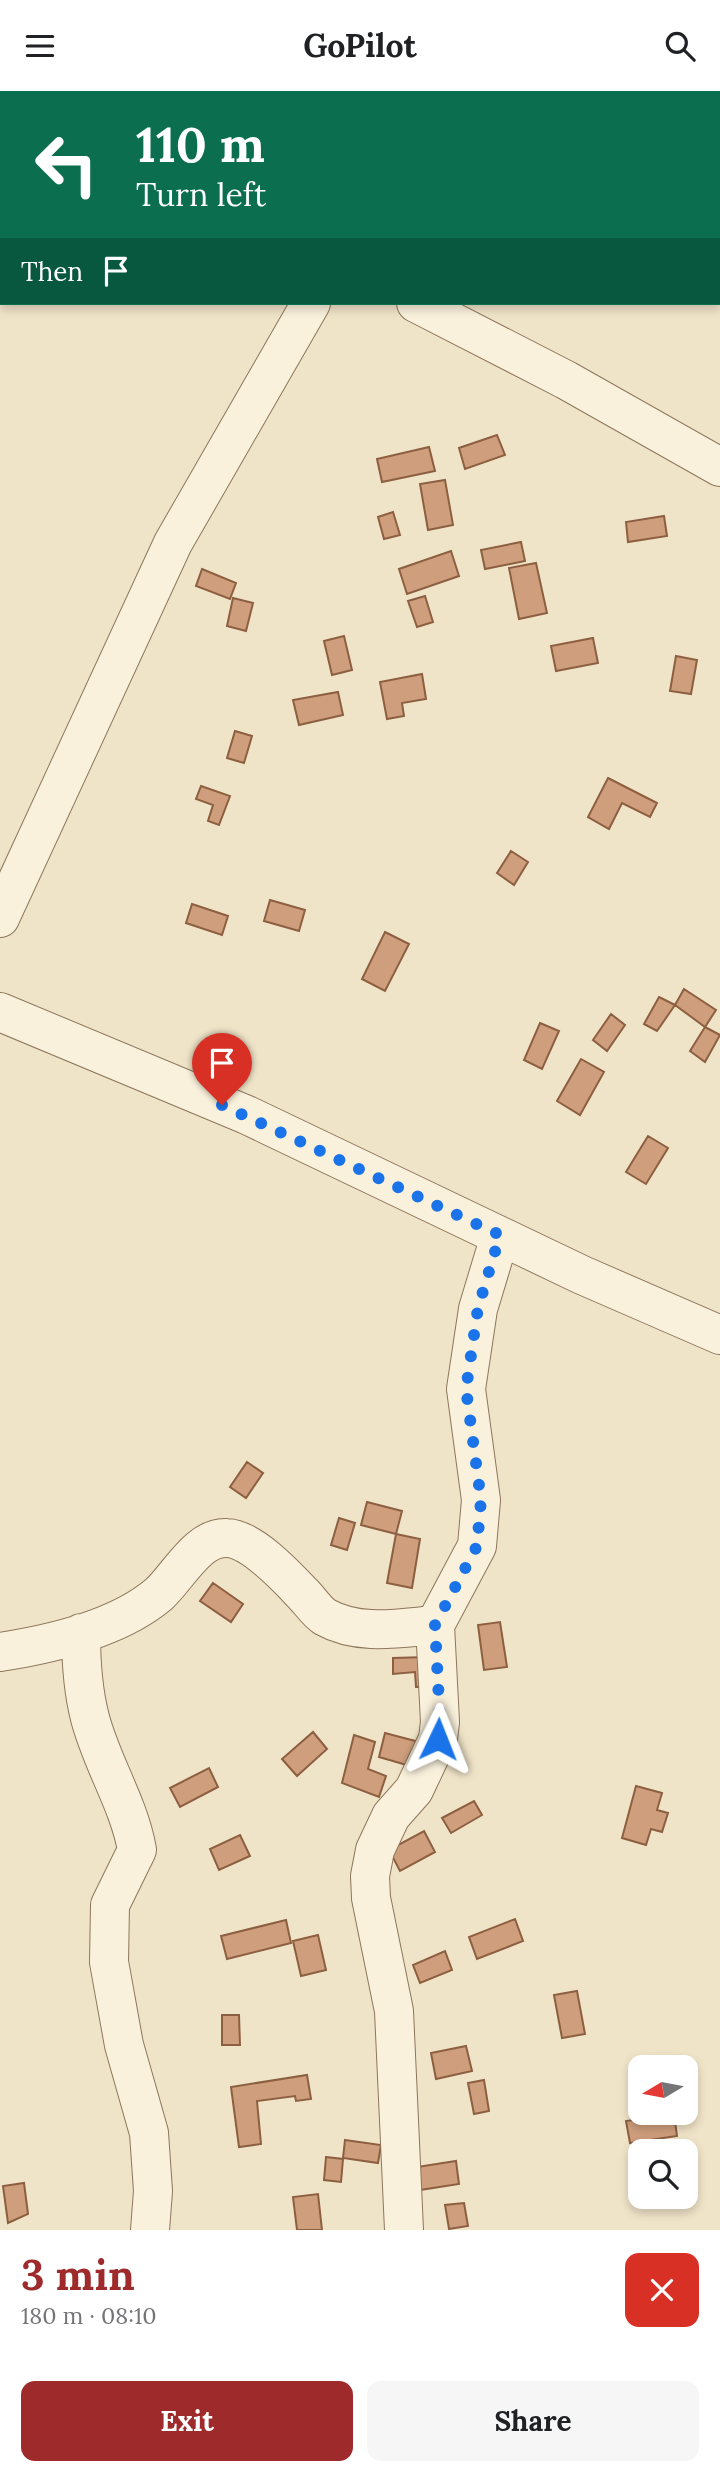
<!DOCTYPE html>
<html lang="en">
<head>
<meta charset="utf-8">
<style>
  body { margin:0; font-family:Lora,serif; background:#f6f6f6; color:#202124; height:100vh; display:flex; flex-direction:column; font-size:26px; white-space:nowrap }
  * { box-sizing:border-box; margin:0 }
  p { font-size:23px; color:#757577 }
  .icon { flex:none; width:38px; height:38px; fill:none; stroke:currentColor; stroke-width:2; stroke-linecap:round; stroke-linejoin:round }
  .map { position:relative; height:2139px; overflow:hidden }
  .panel { display:flex; flex-direction:column; background:#fff; flex:1 }
  .panel>* { flex:none }
  .top-card { position:absolute; left:0px; top:0px; width:721px; height:214px; box-shadow:0 4px 10px #0003; background:#0b6e4f; color:#fff; overflow:hidden }
  .needle { width:46px; rotate:260deg }
  .fabs { position:absolute; left:628px; top:1964px; display:grid; gap:14px }
  .fabs a { display:grid; place-items:center; width:70px; height:70px; border-radius:14px; background:#fff; box-shadow:0 4px 10px #0003; font-size:35px }
  .pin { position:absolute; display:grid; place-items:center; width:60px; height:60px; color:#fff; margin:-72px -30px; border-radius:50% 50% 50% 0; rotate:-45deg; box-shadow:0 0 7px #0007 }
  .pin .icon { rotate:45deg }
  .me { position:absolute; width:77px; margin:-38px; rotate:2deg; stroke-linejoin:round; filter:drop-shadow(0 0 5px #0008) }
  .turn { display:flex; align-items:center; gap:24px; height:147px; padding:0 21px; font-size:32px }
  .turn .icon { width:91px; height:91px; stroke-width:2.5 }
  .turn b { display:block; font-size:49px; line-height:60px }
  .then { display:flex; align-items:center; height:66px; padding:0 21px; background:#0003; gap:14px; font-size:26px }
  .round { display:grid; place-items:center; flex:none; width:74px; height:74px; border-radius:14px; background:#f6f6f6 }
  .head { display:flex; align-items:center; justify-content:space-between; height:119px; padding:0 21px }
  h1 { font-size:42px; font-weight:800; line-height:52px; color:#9e2a2b }
  .cta { display:flex; gap:14px; margin-top:auto; padding:14px 21px }
  .cta a { flex:1; height:80px; border-radius:14px; background:#9e2a2b; color:#fff; font-size:28px; font-weight:800; line-height:80px; text-align:center }
  .cta a+a { background:#f6f6f6; color:#202124 }
  header { display:flex; justify-content:space-between; align-items:center; height:91px; padding:0 21px; background:#fff; font-size:32px; font-weight:800 }
  .map>svg:first-child { display:block }
  .building { fill:#cf9f7d; stroke:#8d5f41; stroke-width:2 }
  .lines { fill:none; stroke-linecap:round; stroke-linejoin:round }
  .minor-casing { stroke:#8d765c; stroke-width:40 }
  .minor { stroke:#faf1dc; stroke-width:38 }
  .route { stroke:#1a73e8; stroke-width:12; stroke-dasharray:0 21.6 }
</style>
</head>
<body>
<header><svg class="icon" aria-label="menu" viewBox="0 0 24 24"><path d="M4 6h16M4 12h16M4 18h16"/></svg>GoPilot<svg class="icon" aria-label="search" viewBox="0 0 24 24"><circle cx="10" cy="10" r="6"/><path d="M15 15l6 6"/></svg></header>
<div class="map">
<svg width="720" height="2139" viewBox="0 0 720 2139">
  <rect width="100%" height="100%" fill="#f0e4c8"/>
  <path class="building" d="M497,344l8,20 -40,14 -6,-21z
    M429,356l6,24 -53,11 -5,-23z
    M445,389l8,45 -25,5 -8,-46z
    M393,421l7,23 -16,4 -6,-22z
    M664,425l3,20 -39,6 -2,-20z
    M521,451l4,19 -40,8 -4,-19z
    M451,460l8,25 -52,18 -8,-25z
    M536,472l11,50 -28,6 -10,-51z
    M202,478l34,14 -6,16 -34,-13z
    M425,505l8,26 -16,5 -9,-26z
    M233,507l20,5 -7,28 -19,-5z
    M344,545l8,34 -20,5 -8,-34z
    M593,547l5,25 -42,8 -5,-25z
    M676,565l21,4 -6,34 -21,-3z
    M422,583l4,25 -24,4 2,13 -17,3 -7,-37z
    M338,601l5,23 -44,10 -6,-25z
    M235,640l17,5 -8,27 -17,-5z
    M608,687l49,25 -7,14 -28,-14 -13,26 -21,-12z
    M201,695l29,10 -11,29 -11,-4 5,-16 -17,-6z
    M511,760l17,11 -14,23 -17,-12z
    M270,809l35,10 -6,21 -35,-10z
    M192,813l36,12 -6,19 -36,-12z
    M385,841l24,12 -24,47 -23,-12z
    M684,898l32,21 -11,17 -30,-22z
    M659,906l16,8 -18,26 -13,-7z
    M611,923l14,11 -18,26 -14,-11z
    M540,932l19,8 -17,38 -18,-9z
    M705,936l15,8 -15,27 -15,-11z
    M581,968l23,13 -24,43 -23,-14z
    M648,1045l20,12 -22,36 -20,-12z
    M247,1371l16,11 -17,25 -16,-11z
    M367,1411l35,9 -6,23 -35,-9z
    M339,1427l16,5 -8,27 -16,-5z
    M396,1443l24,5 -8,49 -25,-5z
    M213,1492l30,21 -12,18 -31,-21z
    M500,1531l7,45 -23,3 -6,-45z
    M427,1566l2,30h-13l-1,-15 -22,2v-16z
    M313,1641l14,17 -30,27 -15,-17z
    M385,1642l38,10 -6,25 -38,-11z
    M354,1644l21,7 -7,27 18,7 -7,21 -37,-14z
    M209,1677l9,19 -38,20 -10,-19z
    M636,1695l26,7 -5,17 11,3 -6,19 -11,-3 -5,16 -24,-7z
    M474,1710l8,14 -31,18 -9,-15z
    M424,1740l11,21 -35,19 -11,-21z
    M240,1744l10,21 -31,14 -9,-21z
    M515,1828l8,22 -46,18 -8,-22z
    M286,1829l5,23 -64,16 -6,-23z
    M318,1844l8,35 -25,6 -8,-35z
    M445,1860l7,19 -32,13 -7,-18z
    M577,1900l8,43 -23,4 -8,-43z
    M222,1924h17l1,30h-18z
    M466,1955l6,25 -36,8 -5,-26z
    M307,1984l4,24 -15,2 -1,-5 -38,5 4,43 -22,3 -8,-60z
    M484,1989l5,31 -15,3 -6,-31z
    M674,2023l3,22 -47,7 -4,-22z
    M345,2049l36,5 -3,18 -35,-5z
    M326,2066l17,2 -2,23 -17,-2z
    M456,2070l3,23 -39,6 -3,-23z
    M24,2092l4,31 -20,9 -5,-37z
    M318,2103l4,36h-25l-4,-33z
    M464,2112l4,23 -19,3 -4,-24z"/>
  <g class="lines">
    <defs>
      <path id="minor" d="M615,0l3,2
        M432,2l1,-2
        M719,50h1
        M416,212l150,77 154,87
        M0,827l173,-375 138,-240
        M0,921l247,103 335,160 138,60
        M81,1542c0,28 2,58 9,85 12,46 39,86 47,132l-27,55 -1,57 15,83 25,88 4,58 -3,39
        M0,1561c52,-8 118,-23 159,-58 19,-17 39,-58 68,-56 25,1 60,39 76,56 7,7 14,18 22,23 34,19 74,11 110,8
        M404,2139l-10,-219 -23,-113 -1,-22 5,-26 16,-34 23,-26 24,-51 2,-17 -5,-97 42,-79 4,-46 -15,-111 12,-80 22,-73"/>
    </defs>
    <use href="#minor" class="minor-casing"/>
    <use href="#minor" class="minor"/>
  </g>
  <g class="lines">
    <path class="route" d="M222,1014l278,130 -22,73 -12,81 15,111 -4,46 -42,79 5,96 -2,18"/>
  </g>
</svg>
<div class="fabs">
<a><svg class="needle" viewBox="-14 -14 28 28"><path d="M0-13l5 13h-10z" fill="#e53935"/><path d="M0 13l5-13h-10z" fill="#757577"/></svg></a>
<a><svg class="icon" aria-label="search" viewBox="0 0 24 24"><circle cx="10" cy="10" r="6"/><path d="M15 15l6 6"/></svg></a>
</div>
<div class="pin" style="left:222px;top:1014px;background:#d93025"><svg class="icon" aria-label="arrive" viewBox="0 0 24 24"><path d="M6 21V4h12l-3 4 3 4H6"/></svg></div>
<svg class="me" style="left:438px;top:1648px" viewBox="-20 -20 40 40"><path d="M0-17L14 15 0 8-14 15z" fill="#1a73e8" stroke="#fff" stroke-width="4"/></svg>
<div class="top-card">
<div class="turn"><svg class="icon" aria-label="left" viewBox="0 0 24 24"><path d="M17 20v-9H6M10 6l-5 5 5 5"/></svg><div><b>110 m</b>Turn left</div></div>
<div class="then">Then<svg class="icon" aria-label="arrive" viewBox="0 0 24 24"><path d="M6 21V4h12l-3 4 3 4H6"/></svg></div>
</div>
</div>
<section class="panel">
<div class="head"><div><h1>3 min</h1><p>180 m · 08:10</p></div><a class="round" style="background:#d93025;color:#fff"><svg class="icon" aria-label="close" viewBox="0 0 24 24"><path d="M6 6l12 12M18 6L6 18"/></svg></a></div>
<div class="cta"><a>Exit</a><a>Share</a></div>
</section>
</body>
</html>
